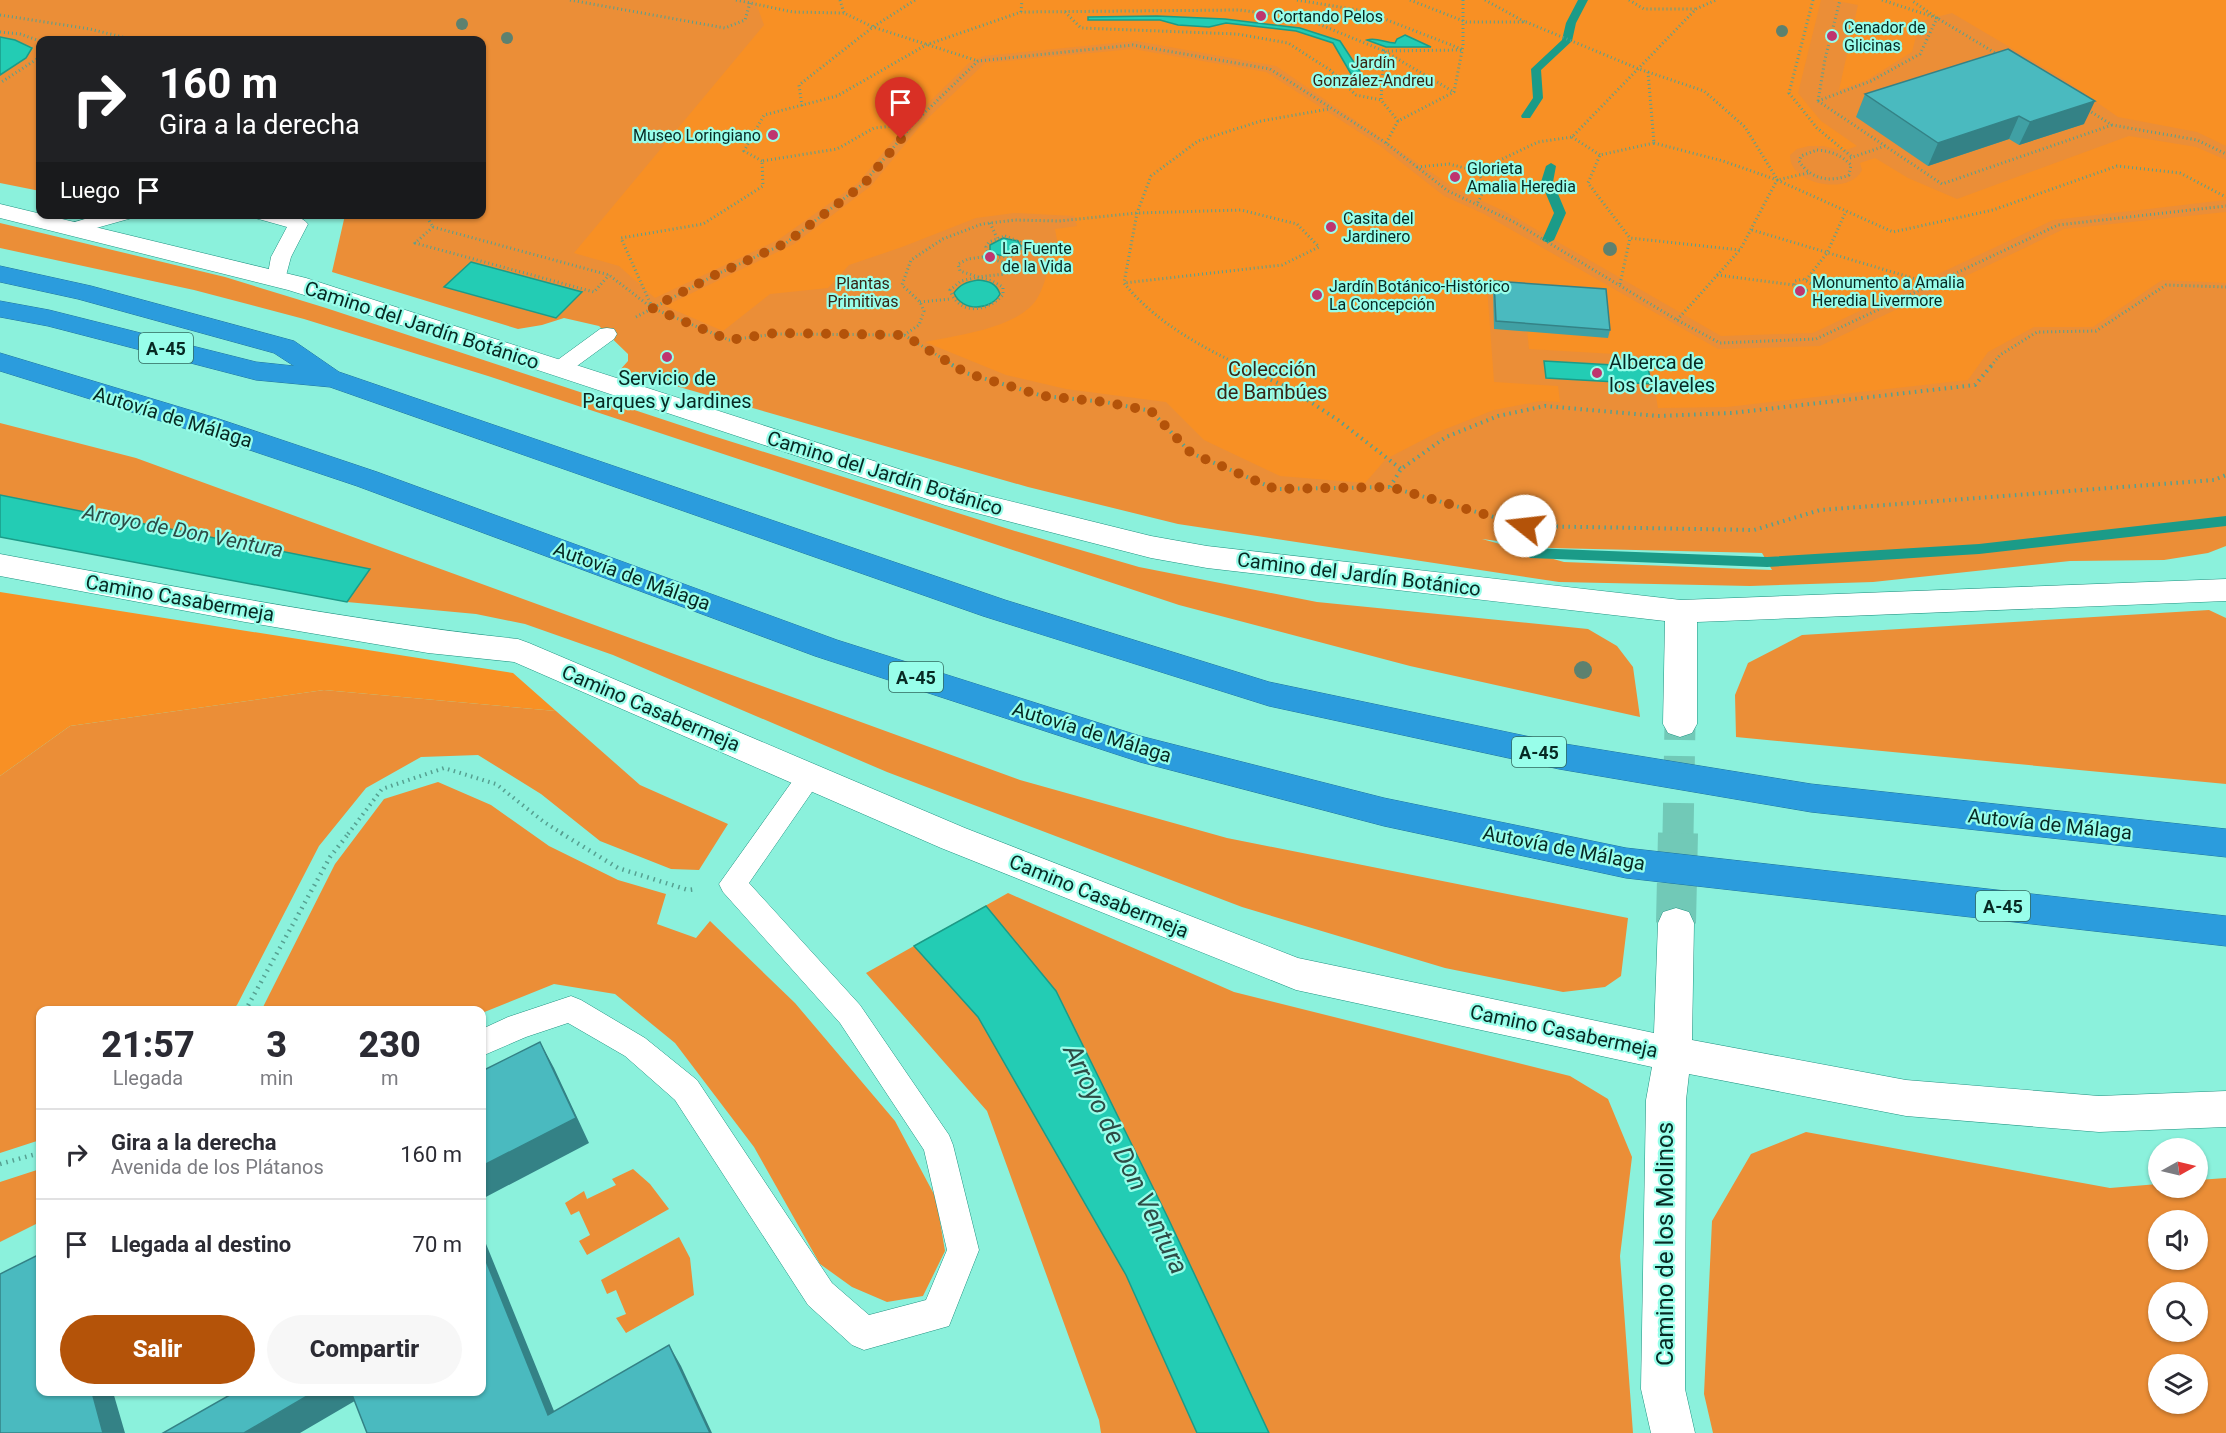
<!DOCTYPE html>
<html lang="es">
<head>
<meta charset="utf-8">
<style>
  body { margin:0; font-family:Roboto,sans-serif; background:#f7f7f7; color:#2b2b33; height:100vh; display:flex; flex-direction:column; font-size:22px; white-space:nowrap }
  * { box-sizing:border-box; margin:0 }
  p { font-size:20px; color:#7c7c81 }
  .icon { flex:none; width:33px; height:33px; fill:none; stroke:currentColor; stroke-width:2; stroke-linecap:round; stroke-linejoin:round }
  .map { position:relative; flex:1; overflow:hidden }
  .panel { position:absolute; left:36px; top:1006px; width:450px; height:390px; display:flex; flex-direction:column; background:#fff; border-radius:12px; box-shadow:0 2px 4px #0004 }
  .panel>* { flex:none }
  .top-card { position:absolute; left:36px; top:36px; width:450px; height:183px; border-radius:12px; box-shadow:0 2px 4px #0004; background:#202124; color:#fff; overflow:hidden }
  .needle { width:39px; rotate:82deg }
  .tools { position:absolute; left:2148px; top:1138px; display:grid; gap:12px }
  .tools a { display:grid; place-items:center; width:60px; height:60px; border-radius:50%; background:#fff; box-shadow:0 2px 4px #0004; font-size:30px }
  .pin { position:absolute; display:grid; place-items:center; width:51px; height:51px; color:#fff; margin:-62px -26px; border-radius:50% 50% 50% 0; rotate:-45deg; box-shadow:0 0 6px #0007 }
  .pin .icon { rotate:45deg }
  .me { position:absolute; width:66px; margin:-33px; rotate:286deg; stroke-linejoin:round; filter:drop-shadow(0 0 4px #0008) }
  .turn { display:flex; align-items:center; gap:21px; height:126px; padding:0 24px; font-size:27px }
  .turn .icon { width:78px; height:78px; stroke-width:2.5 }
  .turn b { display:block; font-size:42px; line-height:51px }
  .then { display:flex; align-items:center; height:57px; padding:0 24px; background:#0003; gap:12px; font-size:22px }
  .eta { display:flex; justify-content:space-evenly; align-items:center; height:102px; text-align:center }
  .eta b { font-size:36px; font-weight:800; line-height:42px }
  .cta { display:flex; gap:12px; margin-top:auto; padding:12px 24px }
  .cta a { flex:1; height:69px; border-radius:36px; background:#b45309; color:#fff; font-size:24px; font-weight:800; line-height:69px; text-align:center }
  .cta a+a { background:#f7f7f7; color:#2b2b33 }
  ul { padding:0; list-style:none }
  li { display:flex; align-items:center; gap:18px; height:90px; padding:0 24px; border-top:2px solid #e1e1e2 }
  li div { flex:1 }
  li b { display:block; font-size:22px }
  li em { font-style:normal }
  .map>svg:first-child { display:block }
  .green { fill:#eb8e37; fill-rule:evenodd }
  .forest { fill:#f89024 }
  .water { fill:#23ccb4; stroke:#1b9b88; stroke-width:1.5 }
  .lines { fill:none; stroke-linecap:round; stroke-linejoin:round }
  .stream { fill:#1b9b88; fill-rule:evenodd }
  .street-tunnel-far1 { stroke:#71c9b7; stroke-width:31; stroke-dasharray:31 16; stroke-linecap:butt }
  .street-tunnel { stroke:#71c9b7; stroke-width:40; stroke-dasharray:40 20; stroke-linecap:butt }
  .lane-casing { stroke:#209281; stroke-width:1 }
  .street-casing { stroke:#209281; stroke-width:1 }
  .highway-casing { stroke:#1e749c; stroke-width:1 }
  .path-far2 { stroke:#56a091; stroke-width:3; stroke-dasharray:1 3; stroke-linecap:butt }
  .path-far1 { stroke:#56a091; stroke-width:4; stroke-dasharray:1.5 4.5; stroke-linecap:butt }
  .path { stroke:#56a091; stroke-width:4.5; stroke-dasharray:1.5 5; stroke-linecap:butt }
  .lane { fill:#fff; fill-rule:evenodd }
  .street { fill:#fff; fill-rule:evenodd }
  .highway { fill:#2b9cdd; fill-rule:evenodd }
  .tree { fill:#5d816f }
  .wall { fill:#40a0a4 }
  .shaded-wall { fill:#348286 }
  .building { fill:#4ababf; stroke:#348286; stroke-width:1.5 }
  .route { stroke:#b45309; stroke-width:10; stroke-dasharray:0 18 }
  .poi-dot { fill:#bf356f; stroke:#98feea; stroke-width:2 }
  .labels { text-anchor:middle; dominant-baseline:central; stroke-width:4.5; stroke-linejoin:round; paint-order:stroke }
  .far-poi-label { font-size:16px; fill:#072923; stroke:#98feea; text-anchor:start }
  .far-park-label { font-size:16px; fill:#382515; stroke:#98feea }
  .shield { fill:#98feea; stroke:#32695f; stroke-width:1.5 }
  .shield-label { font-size:18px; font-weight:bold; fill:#072923 }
  .street-label { font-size:20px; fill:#072923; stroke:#98feea }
  .poi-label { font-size:20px; fill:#072923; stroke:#98feea; text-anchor:start }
  .park-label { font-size:20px; fill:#382515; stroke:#98feea }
  .water-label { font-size:21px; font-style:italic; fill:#2d4c46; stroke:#98feea }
  .near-street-label { font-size:24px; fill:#072923; stroke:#98feea }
  .near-water-label { font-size:26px; font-style:italic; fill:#2d4c46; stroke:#98feea }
</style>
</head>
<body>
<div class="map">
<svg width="2226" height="1433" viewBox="0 0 2226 1433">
  <rect width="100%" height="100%" fill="#8bf1dc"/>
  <path class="green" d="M0,0h2226v546l-18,7 -44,7 -94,1 -197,21 -123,4 -191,-4 -381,-58 -150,-37 -408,-117 8,-9v-7l-29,-28 -35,-8 -22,7 -24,4 -186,-57 13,-57 137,-1v-174h-442v151l-40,-8zM1482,539l69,9 211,5 10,17 -208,-8z
    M0,223l225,54 101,31 384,127 305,96 124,36 178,35 271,27 29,17 16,21 7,50 -230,-51 -231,-61 -691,-229 -184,-57 -110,-29 -194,-42z
    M0,423l136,35 884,322 207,58 401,80 -7,58 -16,11 -42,5 -118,-24 -203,-61 -355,-135 -274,-117 -88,-31 -49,-10 -129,-12 22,-33 -369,-74z
    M2209,610l17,8v166l-490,-47 -1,-42 13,-32 54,-28z
    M324,690l232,21 84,74 88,39 -29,46 -28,-1 -71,-28 -59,-47 -63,-39 -57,2 -55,31 -47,58 -82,159 -6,6h-191v129l-40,13v-377l70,-50z
    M438,782l53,23 58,41 69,34 48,14 -9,30 39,14 14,-17 85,82 100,118 41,77 9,53 -22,45 -36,6 -35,-15 -32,-23 -66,-117 -79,-104 -60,-49 -61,-10 -72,29v-2h-221l74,-147 49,-65z
    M1008,893l226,99 336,84 38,23 24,58 -12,99 13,177h-532l-2,-13 -112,-309 -121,-138z
    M1806,1132l304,56 48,-4v4h40v-8l28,-2v255h-513l-9,-39 8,-173 39,-67zM2158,1221h40v39h-40zM2158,1293h40v39h-40zM2158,1365h40v39h-40z
    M40,1169v53l-40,20v-60z
    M633,1169l17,15 19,25 -82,46 -8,-14 11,-6 -11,-24 -8,4 -6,-12 19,-12 3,8 29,-14 -4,-6z
    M679,1237l11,21 4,37 -68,38 -10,-15 10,-4 -10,-24 -9,4 -6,-14z"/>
  <path class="forest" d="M755,0h1066l-23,93 23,28 36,25 -14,5 -20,-5h-14l-12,3 -7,6c-1,30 60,41 72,15l-2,-7 15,-5 33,20 49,21 172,-63 67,11 30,13v40l-173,20 -240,113 -92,3 -215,-124 -52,-24 -178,-122 -140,-25 -152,15 -14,6 -65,64 -47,57 -80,57 -123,58 -36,-32 -45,-13 190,-228z
    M1832,0h394v146l-29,-14 -79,-15 -53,-37 -113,-67 -32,8 -8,31 -45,28 -28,10 19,-85z
    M1133,49l133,23 113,73 65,51 40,18 234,135 102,-3 244,-117 162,-17v71l-64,-3 -69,47h-59l-46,25 -20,28 -241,27 -69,1 -9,-52 -120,-7 -6,-60 -36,-2 7,95 64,4 2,16 -20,-1 -46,9 -56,22 -52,27 -21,24 -85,-7 -76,-36 -38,-38 -100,-13 -60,-14 -81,-33c33,-7 96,-14 113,-45 10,-18 9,-34 20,-52l-3,-16 22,-3 -3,-10 -60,-3 -38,5 -74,29 -53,18 -21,23 -58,6 -47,37 -58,-25 129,-62 77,-58 49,-60 65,-63z
    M0,592l513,81 43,38 -232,-21 -254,36 -70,50z"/>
  <path class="water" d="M1157,16l68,3 75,9 40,13 23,35 -9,3 -21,-36 -37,-12 -70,-8 -17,4 -31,-2 -18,-5h-72v-3z
    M1405,35l26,12h-45l-19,-7c10,-3 18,3 28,3l2,-4z
    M0,37l15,3 17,8 -6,10 -26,17z
    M1003,238l15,3 3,5 -2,6c-10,5 -20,6 -29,-2v-5z
    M471,262l111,30 -26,26 -112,-31z
    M978,280c11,1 18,3 22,14 -9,17 -38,18 -46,-1 6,-9 13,-11 24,-13z
    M1544,361l104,6 3,17 -105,-6z
    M0,495l370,74 -23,33 -347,-65z
    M986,906l70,85 112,227 101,215h-72l-71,-158 -148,-258 -64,-71z"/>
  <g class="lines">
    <path class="stream" d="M1578,0h10l-12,23 -4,18 -31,29 2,28 -13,20h-8l-1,-2 12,-18 -2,-29 31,-29 4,-17z
      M1551,163l5,3 -3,16 13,31 -12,27 -6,3 -6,-3 12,-27 -13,-31 5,-16z
      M2226,516v10l-247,28 -212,13 -237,-9 -7,-5 7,-5 237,9 212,-13z"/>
    <path class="street-tunnel-far1" d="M1678,834l2,-110"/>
    <path class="street-tunnel" d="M1676,923l2,-90"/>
    <defs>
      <path id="lane" d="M102,214h32l-2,4 -57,16 -7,-2 -3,-4 3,-4z
        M253,214c15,0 44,-4 55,10l-17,33 -7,26h-14l-3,-4 4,-22 16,-30 -32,-9z
        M607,328l7,1 3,5 -3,5 -48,35 -7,2 -7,-2 -4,-5 4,-5 48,-35z
        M810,766l9,3 4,7 -74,107 111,122 89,130 4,10 26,105 -30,76 -85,24 -12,-5 -44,-40 -133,-205 -50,-44 -57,-33 -42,14 -44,19v-27l26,-12 63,-21 10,4 64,38 52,42 135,203 37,32 57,-15 21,-50 -23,-100 -84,-127 -117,-131 -4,-8 82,-115z"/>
      <path id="street" d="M0,204l306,74 655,211 190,47 56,10 474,54 545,-21v22l-529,21v102l-5,9 -12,4 -12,-4 -5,-9 2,-103 -458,-53 -56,-10 -206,-53 -522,-173 -135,-42 -288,-72z
        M0,554c172,32 344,66 518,85l11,4 436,185 333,130 356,75 4,-110 5,-11 13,-4 13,4 5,11 -2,117 214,40 193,16 127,-5v36l-127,5 -193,-16 -217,-42 -3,26 -1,289 10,44h-44l-10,-44 5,-289 6,-33 -356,-77 -355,-142 -427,-186 -86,-9 -183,-31 -245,-46z"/>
      <path id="highway" d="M0,266l91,20 203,55 45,31 666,228 264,82 290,61 252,41 415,45v28l-415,-45 -252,-43 -290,-63 -286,-90 -653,-229 -74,-7 -208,-54 -48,-9v-16l49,9 207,52 38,4 -20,-13 -196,-54 -78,-17z
        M0,353l216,65 161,54 460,168 303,96 244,62 242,50 600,68v30l-600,-68 -242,-52 -244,-64 -325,-106 -458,-170 -161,-54 -196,-61z"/>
    </defs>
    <use href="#lane" class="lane-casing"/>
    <use href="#street" class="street-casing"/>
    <use href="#highway" class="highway-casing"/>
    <path class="path-far2" d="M570,0l155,28 20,-8 5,-17
      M736,0l57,12 51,1
      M840,0l4,13 29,14 105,34
      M1297,0l67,11 100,39
      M1410,0l56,22h60l113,47 65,22 41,36 32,52
      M1485,0l40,22
      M1629,0l15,9h51
      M1813,0l-24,93 28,35 35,29
      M1882,0l55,18 60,36
      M1021,12l1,-12
      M1065,12l16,16 156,6 51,9 42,27 26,25 25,5
      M0,15l90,14 44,11
      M0,32l20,2 20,7 -3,18 -37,24
      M1648,72l6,71
      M1818,101l124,83 170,-59
      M1818,101l53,-20 49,-27 17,-36 -26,-18
      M1818,101l7,-42 15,-59
      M802,106l-3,-21 74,-58 42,-27
      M2088,110l24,15 85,15 29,14
      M1398,121l-17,-21 3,-49 77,-1
      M1572,137l28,18
      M1386,143l12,-22 56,-29 9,-46v-46
      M1654,143l69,18 54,19 -37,70 -110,-12 -42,-55 12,-28z
      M1817,150c14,1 24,5 34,15l-2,10c-19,8 -39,4 -50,-14l2,-5z
      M1850,158l35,-12
      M762,161l-18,-10 20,-36 73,-19 89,-51 95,-33 218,-2 65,8 80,33 70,41
      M1417,167l32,-3 28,7 9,15 -9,18
      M1477,171l61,-29 34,-5 124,-128 20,-9
      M1808,173l-31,7 116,52 100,-22 124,-44 63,7 46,24
      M425,214l8,13
      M990,223l7,15
      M433,227l176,48 43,33 77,32 47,-6 128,1 51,31
      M433,227l-18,16 179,49 15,-17
      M1752,230l177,53
      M1005,236l15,6 3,5 -9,8 -19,3 -7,-5 -2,-6 3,-5z
      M982,257l25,6 1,5 -3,6 -27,3 -18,-6 -2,-7 10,-5z
      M1717,275l77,10
      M978,277l14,4 11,6v8c-16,17 -44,21 -53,-5l11,-9z
      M1803,279l10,6 -1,4 -7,2 -11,-6 1,-4z
      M1806,280l21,-27 19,-42
      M1620,284l10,-46
      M920,302l31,-3
      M652,307l-31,-69 82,-14 60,-38 -1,-25 75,-12 37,-21 39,-4
      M636,317l79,-42 71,-32 77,-59 50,-60 65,-63 155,-16 137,24 116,74 62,48 66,31 163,98 43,23 96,-4 242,-114 168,-19
      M1677,320l62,-69
      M904,335l15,-10 5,-14 -4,-9 -18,-17 9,-25 32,-21 39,-15 33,-4 44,1 78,-8 104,-3 56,14 22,23 -37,18 -158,18
      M1242,366c-43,-20 -89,-46 -118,-83l13,-70 14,-37 47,-35 63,-20 68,-12
      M1991,366l9,-11 37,-23 59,-1 70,-46 60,2"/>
    <path class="path-far1" d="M952,365l14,8 77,23 62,6 46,9 40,42 84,36 115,-2 135,39 229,4 66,-20 394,-30 12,-5
      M1238,365l51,23 49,32 63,49
      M1390,487l11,-18 45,-32 52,-21 47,-10 113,10 74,-3 243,-28 17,-20
      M348,834l34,-45 62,-21 52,16 48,38 19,12"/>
    <path class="path" d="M561,833l57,35 70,22 8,-1
      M245,1011l85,-154 19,-24
      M0,1164l40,-11"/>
    <use href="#lane" class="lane"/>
    <use href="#street" class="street"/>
    <use href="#highway" class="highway"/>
  </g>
  <g class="tree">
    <circle cx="462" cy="24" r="6"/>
    <circle cx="1782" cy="31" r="6"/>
    <circle cx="507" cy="38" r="6"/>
    <circle cx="1610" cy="249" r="7"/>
    <circle cx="1583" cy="670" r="9"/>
  </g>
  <path class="wall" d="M1865,94l219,30 -65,21 -10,-6 -81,27 -72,-49z
    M1494,281l116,49 -2,8 -114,-9 -1,-40z"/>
  <path class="shaded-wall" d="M2095,101l-11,23 -65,21 11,-23z
    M2019,116l-10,23 -81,27 10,-23z
    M540,1042l14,26 35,75 -107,56v-33z
    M482,1234l81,199 -15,-18 -66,-164z
    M669,1345l12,21 31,67h-2z
    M92,1392h21l12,41h-22z
    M314,1392h48l3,3 -65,38h-56z"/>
  <path class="building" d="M2008,49l87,52 -65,21 -11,-6 -81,27 -73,-49z
    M1494,281l112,8 4,41 -114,-9z
    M540,1042l36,76 -94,48v-95z
    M482,1251l66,164 121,-70 41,88h-343l-16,-41h131z
    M40,1254v138h52l11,41h-103v-159z
    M235,1392h79l-70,41h-81z"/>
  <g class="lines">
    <path class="route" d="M901,139l-37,45 -78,59 -71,32 -63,33 77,32 47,-7 128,2 62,38 77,23 62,6 46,9 40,42 84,36 115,-2 135,39"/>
  </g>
  <g class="poi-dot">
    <circle cx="1261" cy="16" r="6"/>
    <circle cx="1832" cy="36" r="6"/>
    <circle cx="773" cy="135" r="6"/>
    <circle cx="1455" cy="177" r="6"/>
    <circle cx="1331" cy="227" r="6"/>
    <circle cx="990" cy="257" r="6"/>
    <circle cx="1800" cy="291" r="6"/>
    <circle cx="1317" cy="295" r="6"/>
    <circle cx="667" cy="357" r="6"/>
    <circle cx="1597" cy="373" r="6"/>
  </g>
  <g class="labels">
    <g class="far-poi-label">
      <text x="1273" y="16">Cortando Pelos</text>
      <text x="1844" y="27">Cenador de<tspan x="1844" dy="18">Glicinas</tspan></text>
      <text x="761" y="135" text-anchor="end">Museo Loringiano</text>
      <text x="1467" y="168">Glorieta<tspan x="1467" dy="18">Amalia Heredia</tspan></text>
      <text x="1343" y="218">Casita del<tspan x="1343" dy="18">Jardinero</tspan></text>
      <text x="1002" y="248">La Fuente<tspan x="1002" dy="18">de la Vida</tspan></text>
      <text x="1812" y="282">Monumento a Amalia<tspan x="1812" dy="18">Heredia Livermore</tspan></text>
      <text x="1329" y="286">Jardín Botánico-Histórico<tspan x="1329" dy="18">La Concepción</tspan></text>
    </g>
    <g class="far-park-label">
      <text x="1373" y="62">Jardín<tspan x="1373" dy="18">González-Andreu</tspan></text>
      <text x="863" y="283">Plantas<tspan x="863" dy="18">Primitivas</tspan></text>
    </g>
    <g class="shield">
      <rect x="139" y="333" width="54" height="30" rx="4.5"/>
      <rect x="889" y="662" width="54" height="30" rx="4.5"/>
      <rect x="1512" y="737" width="54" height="30" rx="4.5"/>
      <rect x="1976" y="891" width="54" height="30" rx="4.5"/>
    </g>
    <g class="shield-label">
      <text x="166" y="348">A-45</text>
      <text x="916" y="677">A-45</text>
      <text x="1539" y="752">A-45</text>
      <text x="2003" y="906">A-45</text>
    </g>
    <g class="street-label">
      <text transform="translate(422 325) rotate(18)">Camino del Jardín Botánico</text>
      <text transform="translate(173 417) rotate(17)">Autovía de Málaga</text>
      <text transform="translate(885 473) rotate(17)">Camino del Jardín Botánico</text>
      <text transform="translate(1359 574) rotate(7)">Camino del Jardín Botánico</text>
      <text transform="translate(632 576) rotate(20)">Autovía de Málaga</text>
      <text transform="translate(180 598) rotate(10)">Camino Casabermeja</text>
      <text transform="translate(651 708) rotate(23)">Camino Casabermeja</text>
      <text transform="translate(1092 732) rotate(17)">Autovía de Málaga</text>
      <text transform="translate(2050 824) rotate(6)">Autovía de Málaga</text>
      <text transform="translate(1564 848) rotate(11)">Autovía de Málaga</text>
      <text transform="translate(1099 896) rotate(22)">Camino Casabermeja</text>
      <text transform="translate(1564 1031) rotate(12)">Camino Casabermeja</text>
    </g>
    <g class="poi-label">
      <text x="1609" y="362">Alberca de<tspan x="1609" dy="23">los Claveles</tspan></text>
      <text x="667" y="378" text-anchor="middle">Servicio de<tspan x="667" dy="23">Parques y Jardines</tspan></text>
    </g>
    <g class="park-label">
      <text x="1272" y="369">Colección<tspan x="1272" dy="23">de Bambúes</tspan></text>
    </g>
    <g class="water-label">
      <text transform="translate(183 531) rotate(11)">Arroyo de Don Ventura</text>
    </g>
    <g class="near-street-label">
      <text transform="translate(1665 1244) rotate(-90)">Camino de los Molinos</text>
    </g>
    <g class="near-water-label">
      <text transform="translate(1126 1159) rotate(64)">Arroyo de Don Ventura</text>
    </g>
  </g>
</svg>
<div class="tools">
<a><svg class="needle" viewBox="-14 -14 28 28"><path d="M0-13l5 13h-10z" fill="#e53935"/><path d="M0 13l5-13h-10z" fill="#7c7c81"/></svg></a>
<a><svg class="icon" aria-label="sound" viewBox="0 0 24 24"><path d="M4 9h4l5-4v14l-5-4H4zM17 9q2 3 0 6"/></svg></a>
<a><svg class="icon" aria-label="search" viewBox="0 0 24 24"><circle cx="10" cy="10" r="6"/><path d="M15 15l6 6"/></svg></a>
<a><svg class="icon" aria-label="layers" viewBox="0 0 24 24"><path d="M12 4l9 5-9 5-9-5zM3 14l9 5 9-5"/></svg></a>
</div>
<div class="pin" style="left:901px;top:139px;background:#d93025"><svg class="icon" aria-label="arrive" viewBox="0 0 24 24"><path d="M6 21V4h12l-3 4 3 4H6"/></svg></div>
<svg class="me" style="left:1525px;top:526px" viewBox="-20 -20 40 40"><circle r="19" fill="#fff"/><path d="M0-13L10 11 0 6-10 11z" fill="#b45309"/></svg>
<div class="top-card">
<div class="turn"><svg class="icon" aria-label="right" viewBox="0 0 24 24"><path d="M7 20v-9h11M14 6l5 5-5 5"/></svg><div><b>160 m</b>Gira a la derecha</div></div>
<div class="then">Luego<svg class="icon" aria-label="arrive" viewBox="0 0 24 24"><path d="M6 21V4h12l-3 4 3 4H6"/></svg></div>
</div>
<section class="panel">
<div class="eta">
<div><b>21:57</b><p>Llegada</p></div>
<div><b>3</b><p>min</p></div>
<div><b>230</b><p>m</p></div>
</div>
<ul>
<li><svg class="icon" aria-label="right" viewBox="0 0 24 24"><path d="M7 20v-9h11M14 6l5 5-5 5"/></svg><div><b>Gira a la derecha</b><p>Avenida de los Plátanos</p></div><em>160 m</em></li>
<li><svg class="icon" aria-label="arrive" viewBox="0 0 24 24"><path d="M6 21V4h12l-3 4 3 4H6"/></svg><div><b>Llegada al destino</b></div><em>70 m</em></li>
</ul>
<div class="cta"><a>Salir</a><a>Compartir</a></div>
</section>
</div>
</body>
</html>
